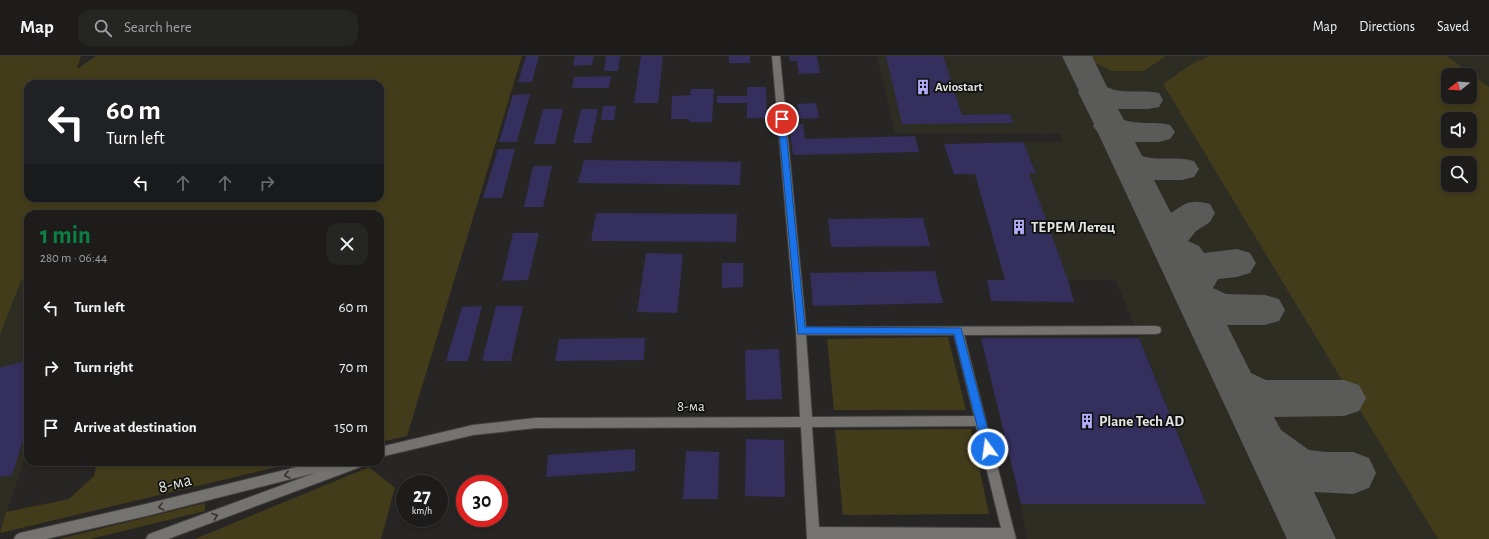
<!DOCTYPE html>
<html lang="en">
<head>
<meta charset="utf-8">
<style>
  body { margin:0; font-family:"Alegreya Sans",sans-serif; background:#252524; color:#f1f3f6; height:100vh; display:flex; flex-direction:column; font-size:15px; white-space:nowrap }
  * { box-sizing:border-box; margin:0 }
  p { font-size:13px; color:#a0a1a3 }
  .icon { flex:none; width:22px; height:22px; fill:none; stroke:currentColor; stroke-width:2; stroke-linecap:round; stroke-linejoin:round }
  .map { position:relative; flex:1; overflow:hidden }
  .drawer { position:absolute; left:24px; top:154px; width:360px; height:256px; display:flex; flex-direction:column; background:#1d1c1b; border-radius:12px; box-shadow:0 2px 6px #0003,0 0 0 1px #3b3a3a }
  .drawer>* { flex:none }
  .guide { position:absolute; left:24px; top:24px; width:360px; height:122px; border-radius:12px; box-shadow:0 2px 6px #0003,0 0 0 1px #3b3a3a; background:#202124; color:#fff; overflow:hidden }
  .needle { width:26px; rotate:253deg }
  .fabs { position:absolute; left:1441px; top:12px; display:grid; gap:8px }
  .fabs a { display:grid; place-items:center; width:36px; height:36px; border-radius:8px; background:#1d1c1b; box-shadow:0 2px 6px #0003,0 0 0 1px #3b3a3a; font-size:20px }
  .speed { position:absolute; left:396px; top:419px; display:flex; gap:8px; font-size:20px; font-weight:700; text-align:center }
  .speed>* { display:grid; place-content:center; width:52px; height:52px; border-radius:50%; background:#1d1c1b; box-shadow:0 2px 6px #0003,0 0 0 1px #3b3a3a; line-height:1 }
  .speed small { font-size:10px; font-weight:400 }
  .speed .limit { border:6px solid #d22; background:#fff; color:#111 }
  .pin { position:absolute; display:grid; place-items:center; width:34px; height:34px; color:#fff; margin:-17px; border:2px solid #fff; border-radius:50%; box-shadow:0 1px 4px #0007 }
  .me { position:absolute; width:44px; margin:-22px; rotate:346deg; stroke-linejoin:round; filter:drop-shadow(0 0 3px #0008) }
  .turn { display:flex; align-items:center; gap:14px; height:84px; padding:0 16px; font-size:18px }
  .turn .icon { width:52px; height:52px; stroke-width:2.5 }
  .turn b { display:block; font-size:28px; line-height:34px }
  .lanes { display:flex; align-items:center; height:38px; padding:0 16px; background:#0003; justify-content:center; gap:20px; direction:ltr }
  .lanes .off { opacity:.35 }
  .round { display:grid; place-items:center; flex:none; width:42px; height:42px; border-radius:12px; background:#252524 }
  .headline { display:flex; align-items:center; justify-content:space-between; height:68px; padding:0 16px }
  h1 { font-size:24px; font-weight:700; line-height:30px; color:#0b8043 }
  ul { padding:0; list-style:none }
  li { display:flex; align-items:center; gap:12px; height:60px; padding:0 16px }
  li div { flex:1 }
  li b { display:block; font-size:15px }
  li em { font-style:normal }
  header { display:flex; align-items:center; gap:24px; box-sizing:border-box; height:56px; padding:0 20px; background:#1d1c1b; border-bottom:1px solid #3b3a3a }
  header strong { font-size:19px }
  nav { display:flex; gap:22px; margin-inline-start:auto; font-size:14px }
  .search { width:280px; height:36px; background:#252524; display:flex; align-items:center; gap:10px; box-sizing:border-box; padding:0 14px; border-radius:12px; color:#a0a1a3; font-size:15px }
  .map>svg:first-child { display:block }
  .built { fill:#2e2d24; fill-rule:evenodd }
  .green { fill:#433c1a; fill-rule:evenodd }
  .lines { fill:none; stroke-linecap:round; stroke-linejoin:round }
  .taxiway { fill:#5a5a58; fill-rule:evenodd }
  .building { fill:#342f5d }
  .street-casing { stroke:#434240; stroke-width:2 }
  .street { fill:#747370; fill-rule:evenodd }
  .oneway { stroke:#323230 }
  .route { fill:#1a73e8; stroke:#114b97 }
  .labels { text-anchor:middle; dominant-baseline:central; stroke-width:3.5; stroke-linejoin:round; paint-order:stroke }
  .far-poi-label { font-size:13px; font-weight:bold; fill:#e4e4e2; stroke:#0f0f0e; text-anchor:start }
  .poi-label { font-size:15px; font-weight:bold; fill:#e4e4e2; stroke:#0f0f0e; text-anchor:start }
  .street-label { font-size:15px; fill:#e4e4e2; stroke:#0f0f0e }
  .near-street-label { font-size:18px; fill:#e4e4e2; stroke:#0f0f0e }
</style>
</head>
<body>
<header>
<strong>Map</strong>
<div class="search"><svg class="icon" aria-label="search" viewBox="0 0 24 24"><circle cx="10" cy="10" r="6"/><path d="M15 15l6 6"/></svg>Search here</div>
<nav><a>Map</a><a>Directions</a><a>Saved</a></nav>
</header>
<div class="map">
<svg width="1489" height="483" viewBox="0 0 1489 483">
  <rect width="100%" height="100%" fill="#272624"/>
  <path class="built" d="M877,0h612v483h-462l-6,-35 185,-1 -90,-223h-48l-39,-107 7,-1 -13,-30h39l-3,-8 -164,-1zM1448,19h22v22h-22zM1448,63h22v22h-22zM1448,107h22v22h-22z
    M21,225l7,1v167l-28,82v-196z"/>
  <path class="green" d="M0,0h81l-4,13 19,-13h426l-115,380 -27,6v-228h-352v65l-7,2 -21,54zM28,28h352v114h-352z
    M1091,0h75l-22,15h-32l-18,-9z
    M1209,0h237l43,31v452h-51l-275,-455 29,-20zM1448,19h22v22h-22zM1448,63h22v22h-22zM1448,107h22v22h-22z
    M948,281l18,73h-132l-7,-71z
    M971,373l18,85 -146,1 -8,-85z
    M97,406h201l-298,71 6,-21 63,-13 25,-23z
    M369,411l26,21 -14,51h-186z
    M205,447v8l-115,28h-31z"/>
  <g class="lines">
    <path class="taxiway" d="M1062,0h30l15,31c16,8 35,2 52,6l4,7 -4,7 -11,2h-30l6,11c15,5 31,1 46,5l5,7 -5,7 -11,3h-24l7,14c15,5 34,0 52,5l5,8 -5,8 -12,3h-28l17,33c15,-11 21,-14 39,-9l5,9 -5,9 -14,9 -8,10 11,5 5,7 33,-4 13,4 6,10 -6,10 -13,4 -19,2 -5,9 13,6 39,1 14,4 6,11 -6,11 -14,4h-38l24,48 15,7h78l15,5 7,13 -7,13 -15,5 -70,1 7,13 28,20 17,2h27l16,6 7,15 -7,15 -16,6 -39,-2 22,47h-49l-189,-406 -5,-7 1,-2 -16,-32 1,-1z"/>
  </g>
  <path class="building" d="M526,0h13l-7,26h-14z
    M575,0h19l-2,9 -19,1z
    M606,0h14l-2,15h-14z
    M641,0h22l-5,47h-24z
    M729,0h21v7h-21z
    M789,0h28l3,17 -21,1 -2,-13h-7z
    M886,0h57l19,59 48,-1 3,9 -111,1z
    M611,20l-2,12h-37l2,-11z
    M747,31h19l1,31h-20v-15h-30v-7h30z
    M691,33h23l-2,33h-23v-3h-18l1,-23 18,-1z
    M530,38l-13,48h-18l14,-47z
    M816,47l3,15 -20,1 -2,-15z
    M603,50h13l-2,14h-13z
    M543,53h20l-8,35h-21z
    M581,53h17l-7,34h-18z
    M789,68h14l2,15 110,-3 4,16 -126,3z
    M1023,86l13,31h-7l39,107 6,22 -83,-1 -4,-21h18l-30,-106h-21l-10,-30z
    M498,93h17l-13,49h-19z
    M584,104l157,2 -1,23 -162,-2z
    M533,110h19l-9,41h-19z
    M596,157l141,1 -1,28 -145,-1z
    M923,162l7,28 -99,1 -3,-28z
    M513,177h26l-11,47 -26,1z
    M646,197l37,1 -6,59 -40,-1z
    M722,207h21v24l-21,1z
    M935,215l8,32 -130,3 -3,-33z
    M482,250l-14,55h-22l16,-54z
    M496,250h27l-12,55h-29z
    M645,282l-1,22 -89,1 4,-22z
    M981,282h158l67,166h-185z
    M779,293l3,50 -36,1 -1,-50z
    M28,305v64l-16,50 -12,2v-108l1,-2z
    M746,383l38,1 1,57 -40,-1z
    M635,393v22l-89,6 2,-22z
    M686,395l33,1 -1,47h-35z"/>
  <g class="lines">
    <defs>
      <path id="street" d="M772,0h8l26,271 350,-1 4,1 1,3 -1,3 -4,1 -192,1 52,204h-209l-6,-112 -265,1 -63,7 -93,22v-10l93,-22 63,-7 264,-1 -4,-86zM806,279h148l20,81 -162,1zM976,370l25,102 -182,-1 -7,-100z
        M317,406h48l-2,4 -195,73h-22l2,-4 4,-2 163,-60 -169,43 -100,23h-32l2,-4 4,-2 126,-29z"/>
    </defs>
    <use href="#street" class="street-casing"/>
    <use href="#street" class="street"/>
  </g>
  <defs><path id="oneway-chevron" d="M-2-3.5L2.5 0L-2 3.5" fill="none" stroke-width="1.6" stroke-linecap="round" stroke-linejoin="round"/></defs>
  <g class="oneway">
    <use href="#oneway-chevron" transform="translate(287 419) rotate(166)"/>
    <use href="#oneway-chevron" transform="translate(161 451) rotate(166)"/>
    <use href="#oneway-chevron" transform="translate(215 460) rotate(-20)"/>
  </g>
  <path class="route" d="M782,61l3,2 20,208 156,1 32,121 -1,3 -4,2 -4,-2 -1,-3 -29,-115h-156l-20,-215z"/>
  <defs>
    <symbol id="building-bare" viewBox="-9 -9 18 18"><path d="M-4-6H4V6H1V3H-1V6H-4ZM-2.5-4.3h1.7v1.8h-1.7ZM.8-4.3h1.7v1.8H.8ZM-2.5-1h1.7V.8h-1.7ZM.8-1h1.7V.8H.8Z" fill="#b2adf9" stroke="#0f0f0e" stroke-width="2.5" paint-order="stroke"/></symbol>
  </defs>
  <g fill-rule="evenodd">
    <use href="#building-bare" x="912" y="20" width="22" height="22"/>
    <use href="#building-bare" x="1008" y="160" width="22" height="22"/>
    <use href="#building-bare" x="1076" y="354" width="22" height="22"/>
  </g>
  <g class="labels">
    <g class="far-poi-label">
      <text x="935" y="31">Aviostart</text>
    </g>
    <g class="poi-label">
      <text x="1031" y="171">ТЕРЕМ Летец</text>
      <text x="1099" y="365">Plane Tech AD</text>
    </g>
    <g class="street-label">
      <text x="691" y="350">8-ма</text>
    </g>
    <g class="near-street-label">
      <text transform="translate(175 428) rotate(-14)">8-ма</text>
    </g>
  </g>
</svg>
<div class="fabs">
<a><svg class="needle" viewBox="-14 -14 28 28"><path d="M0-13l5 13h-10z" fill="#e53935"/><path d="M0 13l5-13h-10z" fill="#a0a1a3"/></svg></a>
<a><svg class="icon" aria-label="sound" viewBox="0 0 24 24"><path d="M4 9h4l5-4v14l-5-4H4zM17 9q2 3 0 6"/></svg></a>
<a><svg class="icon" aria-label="search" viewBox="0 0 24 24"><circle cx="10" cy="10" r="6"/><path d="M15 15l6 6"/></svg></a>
</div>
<div class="speed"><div>27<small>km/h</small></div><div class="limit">30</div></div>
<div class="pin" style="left:782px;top:63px;background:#d93025"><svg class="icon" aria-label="arrive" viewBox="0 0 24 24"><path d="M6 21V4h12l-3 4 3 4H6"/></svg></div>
<svg class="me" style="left:988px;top:393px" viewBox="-20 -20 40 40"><circle r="17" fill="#1a73e8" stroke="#fff" stroke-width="3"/><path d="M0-11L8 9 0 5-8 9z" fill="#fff"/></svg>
<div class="guide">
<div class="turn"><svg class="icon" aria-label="left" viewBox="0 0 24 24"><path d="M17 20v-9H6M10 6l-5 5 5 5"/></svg><div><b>60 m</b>Turn left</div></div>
<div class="lanes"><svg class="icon" aria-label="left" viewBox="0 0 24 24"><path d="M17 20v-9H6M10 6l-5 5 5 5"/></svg><svg class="icon off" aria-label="ahead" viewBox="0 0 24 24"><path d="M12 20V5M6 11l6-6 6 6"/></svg><svg class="icon off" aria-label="ahead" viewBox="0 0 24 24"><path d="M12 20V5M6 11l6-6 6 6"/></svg><svg class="icon off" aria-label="right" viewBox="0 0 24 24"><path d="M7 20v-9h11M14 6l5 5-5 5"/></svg></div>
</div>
<section class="drawer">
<div class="headline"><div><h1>1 min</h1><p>280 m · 06:44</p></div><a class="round"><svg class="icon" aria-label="close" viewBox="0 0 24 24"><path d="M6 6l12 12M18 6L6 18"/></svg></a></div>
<ul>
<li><svg class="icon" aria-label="left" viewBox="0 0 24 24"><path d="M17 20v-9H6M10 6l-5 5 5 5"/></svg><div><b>Turn left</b></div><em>60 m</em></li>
<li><svg class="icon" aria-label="right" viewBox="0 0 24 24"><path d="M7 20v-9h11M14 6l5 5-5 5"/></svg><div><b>Turn right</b></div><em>70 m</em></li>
<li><svg class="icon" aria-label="arrive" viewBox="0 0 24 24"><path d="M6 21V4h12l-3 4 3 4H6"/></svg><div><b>Arrive at destination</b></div><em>150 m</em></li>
</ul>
</section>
</div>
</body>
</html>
